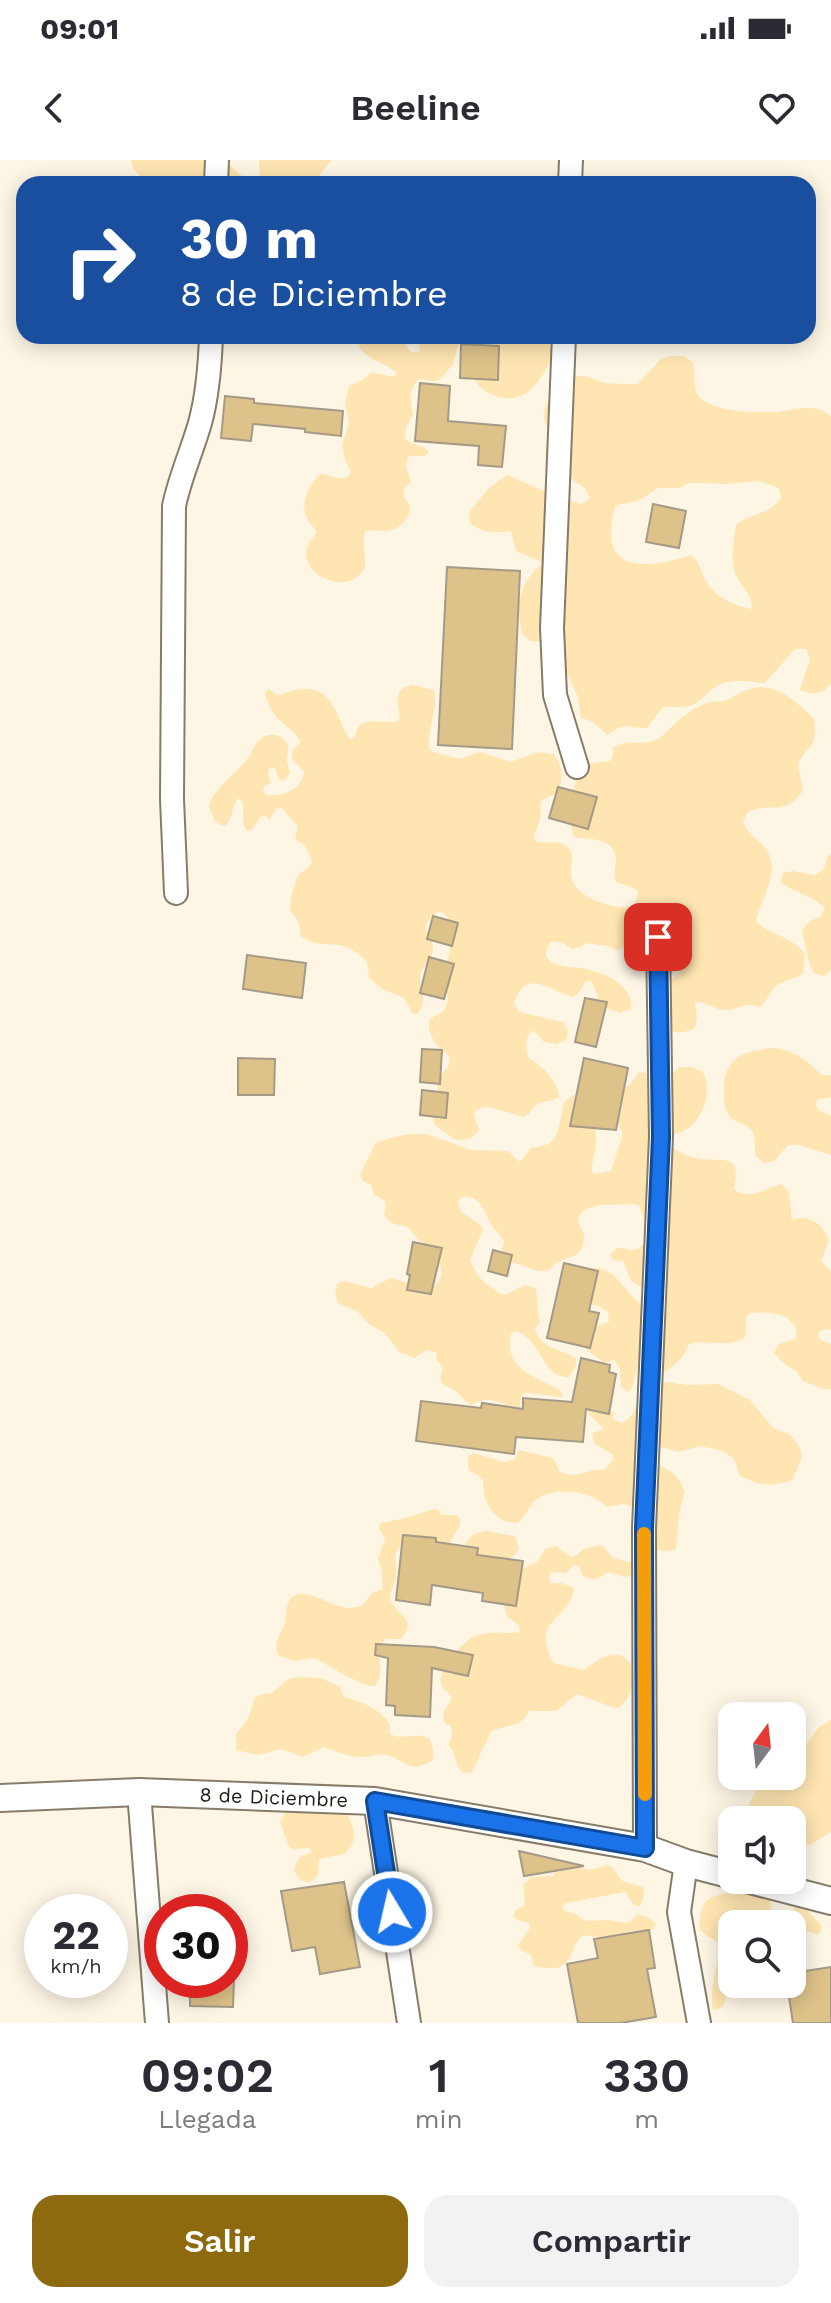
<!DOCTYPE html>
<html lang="es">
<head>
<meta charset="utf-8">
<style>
  body { margin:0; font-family:"Work Sans",sans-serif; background:#f2f2f3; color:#2b2b33; height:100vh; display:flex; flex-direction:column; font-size:30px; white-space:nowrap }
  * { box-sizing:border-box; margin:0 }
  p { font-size:26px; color:#7c7c81 }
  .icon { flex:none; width:44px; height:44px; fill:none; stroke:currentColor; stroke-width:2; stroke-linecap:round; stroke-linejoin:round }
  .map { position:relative; height:1863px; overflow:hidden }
  .drawer { display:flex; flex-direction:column; background:#fff; flex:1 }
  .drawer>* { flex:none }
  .top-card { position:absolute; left:16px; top:16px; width:800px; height:168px; border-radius:24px; box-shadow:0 4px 20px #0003; background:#1a4fa0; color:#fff; overflow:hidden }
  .needle { width:52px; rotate:15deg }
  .tools { position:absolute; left:718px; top:1542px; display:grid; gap:16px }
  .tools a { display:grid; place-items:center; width:88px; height:88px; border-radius:16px; background:#fff; box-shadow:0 4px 20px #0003; font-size:40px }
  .speed { position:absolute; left:24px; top:1734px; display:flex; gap:16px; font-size:40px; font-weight:700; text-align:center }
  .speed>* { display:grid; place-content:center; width:104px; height:104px; border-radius:50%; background:#fff; box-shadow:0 4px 20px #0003; line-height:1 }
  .speed small { font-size:20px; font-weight:400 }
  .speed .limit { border:12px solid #d22; background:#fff; color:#111 }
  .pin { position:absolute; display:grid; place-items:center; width:68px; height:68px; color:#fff; margin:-34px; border-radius:16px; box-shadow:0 4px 12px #0006 }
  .me { position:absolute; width:88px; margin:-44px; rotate:351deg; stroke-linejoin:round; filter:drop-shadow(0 0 6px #0008) }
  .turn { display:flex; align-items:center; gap:28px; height:168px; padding:0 32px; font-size:36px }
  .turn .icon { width:104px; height:104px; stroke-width:2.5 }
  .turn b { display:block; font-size:56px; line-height:68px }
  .eta { display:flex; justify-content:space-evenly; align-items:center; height:136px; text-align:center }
  .eta b { font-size:48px; font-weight:600; line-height:56px }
  .button { display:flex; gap:16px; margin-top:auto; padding:16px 32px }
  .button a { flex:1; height:92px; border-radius:24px; background:#8d6a0d; color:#fff; font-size:32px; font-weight:600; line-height:92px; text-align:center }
  .button a+a { background:#f2f2f3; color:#2b2b33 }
  .status { display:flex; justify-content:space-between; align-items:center; height:56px; padding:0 40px; background:#fff; direction:ltr }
  .status svg { height:22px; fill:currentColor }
  header { display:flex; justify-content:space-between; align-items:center; height:104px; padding:0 32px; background:#fff; font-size:36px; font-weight:600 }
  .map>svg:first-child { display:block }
  .green { fill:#fee5b1; fill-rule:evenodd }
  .building { fill:#ddc289; stroke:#a49a87; stroke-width:2 }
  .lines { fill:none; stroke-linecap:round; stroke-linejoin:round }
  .minor-casing { stroke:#867c69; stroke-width:26 }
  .tertiary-casing { stroke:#867c69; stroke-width:30 }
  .minor { stroke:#fff; stroke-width:22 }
  .tertiary { stroke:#fff; stroke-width:26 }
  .route-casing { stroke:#114b97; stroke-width:20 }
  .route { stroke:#1a73e8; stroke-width:14 }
  .slow { stroke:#f59e0b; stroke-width:14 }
  .labels { text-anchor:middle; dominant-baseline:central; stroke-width:6; stroke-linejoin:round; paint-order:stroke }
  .street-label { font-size:20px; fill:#221e16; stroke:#fff }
</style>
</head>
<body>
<div class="status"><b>09:01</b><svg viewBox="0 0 49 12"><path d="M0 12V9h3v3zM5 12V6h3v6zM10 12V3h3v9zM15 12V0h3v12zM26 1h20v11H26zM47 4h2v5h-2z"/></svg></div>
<header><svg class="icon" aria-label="back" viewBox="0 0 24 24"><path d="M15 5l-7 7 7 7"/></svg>Beeline<svg class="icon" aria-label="heart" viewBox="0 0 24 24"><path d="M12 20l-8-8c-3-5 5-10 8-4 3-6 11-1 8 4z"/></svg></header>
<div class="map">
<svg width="831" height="1863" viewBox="0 0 831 1863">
  <rect width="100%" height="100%" fill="#fef6e5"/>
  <path class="green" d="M130,0h94l27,24h-103l-14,-14z
    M259,0h73l-20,24h-56l4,-2z
    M358,176h44c5,8 4,16 15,17l3,-3 -3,-14c23,0 115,-4 129,6 3,2 5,6 7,10 -4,13 -13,30 -23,38 -16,15 -44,8 -55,-10l10,-24 -9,-14 -8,-5 -6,2 -5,9 -4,17c-6,4 -9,14 -17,16 -5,1 -12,-2 -17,-2 -12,11 -8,22 -6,36l-7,12 -1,11c6,8 18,6 24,14l-4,4h-17l-2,11 5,15c-3,3 -7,6 -7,11 0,7 3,6 5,12 4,11 -8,22 -17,25 -9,3 -18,-1 -27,1 -4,15 3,29 -1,37 -15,34 -84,0 -47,-35 -2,-4 -5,-7 -8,-11 -11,-16 -1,-36 11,-48 12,0 24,11 31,-2l-6,-12 -3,-15 7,-22 -4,-20 4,-17 14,-6 8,-8 22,5 4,-3c-13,-15 -40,-13 -39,-38z
    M671,196h12l10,6c3,10 0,22 3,30 9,21 62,21 82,20 17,-2 41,-10 53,5v267c-10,10 -17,12 -31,6l10,-31 -4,-10h-11l-30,34c-17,-1 -36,-6 -51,5 -7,5 -13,12 -20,16 -11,6 -21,1 -32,4l-15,20c-19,1 -23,-8 -39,7l-17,-14 -10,-3 -3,-21 -26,-55 -22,-1 -8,-7c-6,-30 -4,-52 22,-71l-28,-12 -5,-20c-17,2 -27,3 -41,-8l-1,-11 20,-24 18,-13c25,11 48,22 74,29l9,-6 -5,-10 -17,-11v-25l3,-10c-7,-6 -20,-9 -25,-17 -10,-17 17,-51 36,-49 8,0 16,6 24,7 10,1 21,1 31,1l24,-25zM759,321l20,7 2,11c-13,16 -30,14 -45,26 -2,15 -6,33 -1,48 6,14 17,20 17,36 -20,-4 -39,-12 -48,-32 -4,-9 -5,-15 -13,-22 -25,8 -77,22 -80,-18 0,-12 1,-22 5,-32l22,-4 20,-13h21l10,-5h12l23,1z
    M412,525l22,5 1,14 -6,33v10l4,5 27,7 20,-7 31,10 27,-10 15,2c11,14 10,23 5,39l-16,7 -2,5 1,11 -7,20 1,5c10,4 20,-2 30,4 12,8 5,17 6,29 2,24 37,32 56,34 8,-3 11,-9 11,-18l-22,-8c-3,-9 -1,-12 0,-21 0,-24 -25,-21 -42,-24 -8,-24 -4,-53 13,-73l23,-3 3,-5v-8c15,-11 32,0 46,-10 7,-4 15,-15 23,-21 7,-5 18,-12 27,-15 6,-1 12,0 18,-2 8,-4 14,-9 23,-11 25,-8 47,13 64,30 4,29 -5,24 -16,45l5,27c-20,27 -31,10 -55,21l-5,10c7,17 18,17 25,30 12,21 -7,48 -12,68 9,15 34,14 49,34l-2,20c-9,5 -18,6 -26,11 -7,6 -9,15 -17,22 -16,-6 -18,2 -33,3 -12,1 -20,-9 -32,-8l2,16 -2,10c-13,8 -25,3 -39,0l9,-45c11,-6 24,-16 20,-30l-41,-12 -5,1 -2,3 -8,-4 -11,10 -10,-5 -23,-3 -4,4 -9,2 -9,-6 -12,-2 -5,10v6c12,12 21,9 36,11 20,4 52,16 49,41l-11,4 -17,-6 -12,-26h-5l-9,14 -5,2c-23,-6 -45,-31 -58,6l5,9 44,10 5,8 -2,10 -10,4 -12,-2 -11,-12c-8,6 -8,19 -4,28 13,8 29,23 30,39 -7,5 -16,3 -23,8 -6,5 -5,9 -13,12l-34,-10h-6l-9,5c-1,7 5,12 5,19l-9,8 -11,1 -5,-1 -19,-14 -2,-6 5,-17 -1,-22 11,-13 2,-10c-12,-10 -25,-22 -20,-38l14,-8 4,-10 -2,-11 1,-28 3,-11 -3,-23 1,-10 -4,-5 -6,-1 -5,3 -7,9c-1,10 7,15 7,24 0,12 -12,18 -13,29 -1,16 9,18 -2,37h-5l-9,-16 -22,-9 -13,-11 -2,-16c-8,-8 -17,-16 -29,-17 -14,-2 -26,1 -38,-10l-1,-12 -9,-14 1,-12 7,-22 12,-9 2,-5 -7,-15 -10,-7 3,-12 -16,-19 -6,1 -7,11 -4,-5 -5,2 -8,13 -5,1c-8,-11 0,-23 -7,-33 -9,6 -6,20 -15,28l-10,-4 -6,-16c6,-20 28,-32 40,-49 4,-7 6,-15 14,-20 6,-3 13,-3 18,0 10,7 7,13 6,22 0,2 2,11 3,13l-6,9 -5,-2 -4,-11h-5l-2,5 3,11 -6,1 -2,6 3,4c16,2 36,-5 38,-23 -9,-12 -21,-15 -3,-30 -6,-12 -16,-15 -24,-24 -6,-7 -10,-17 -12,-25l4,-4 8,6c9,-1 17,-6 26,-6 32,-2 33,31 47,50l5,-1c4,-27 26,-12 44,-17 3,-15 -11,-30 13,-36z
    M831,693v117l-7,6 -10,-3 -5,-9 -7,-34 8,-9 10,-4 5,-9c-12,-13 -30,-14 -44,-26l2,-9 10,-2 22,4 9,-6 3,-12z
    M774,888c21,3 34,12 47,27h10v22l-14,3 -1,6 3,4 12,6v39l-32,-10h-11l-14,16 -11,2 -7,-7c-2,-8 0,-19 -4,-25 -6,-9 -19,-7 -24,-17 -4,-7 -4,-17 -4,-25 0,-32 22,-39 50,-41z
    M679,907h12l11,4c13,19 0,52 -20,61 -11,5 -21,0 -32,4l-2,5 1,11h6l16,-5c8,4 15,9 24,11 25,6 48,-9 39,31 15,13 31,-1 48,-5l7,9 3,27c16,-7 32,5 37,20l-8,21 10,11v57l-9,1 -4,4 1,5 12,5v45h-8l-20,-8 -6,-9 -14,-9 -9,-10 5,-9 17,-5c4,-26 -27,-28 -46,-26l-4,4v17l-3,5c-18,9 -35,0 -54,5 -4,11 -16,27 -30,28 -7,0 -15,-4 -21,-6l-6,22 -3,4 -5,-2 -3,-4 -1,-17 -6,-9 -10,3c-8,-8 -20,-12 -23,-22l9,-13 19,-6 -1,-10 -9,-6 -17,-4 5,-33c27,-8 37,25 56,36l2,-16 -14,-8 -8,-20 -10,-1 -3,-5c10,-15 18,0 29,-7 13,-7 5,-32 0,-42l-5,-2 -35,1 -15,5c-9,8 -5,16 0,24 0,27 -15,20 -29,30 -5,4 -4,7 -11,7 -13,1 -24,-10 -38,-9l-5,-8c0,-1 3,-11 3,-12 -1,-5 -9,-12 -12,-16 -8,-14 -11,-31 -30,-29l-4,4 3,11 20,13 2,5 -13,29c5,17 18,30 35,36l20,-10 10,3c5,11 0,23 5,34l-5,7c6,21 25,19 41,29 1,8 -2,13 -8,19 -26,1 -26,-37 -52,-46l-5,3c-8,36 25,42 50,57l2,6 -37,-4 -5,3 -1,11 -4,3c-17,-8 -28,-15 -45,-5 -8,-4 -10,-11 -17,-15 -12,-6 -17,-7 -11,-22l-7,-9 1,-6 -10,-3 -13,8 -15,-6 -14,-19 -15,-8 -12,-13 -20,-9 -3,-10 3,-10 5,-2 28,7 20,-10c13,2 44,21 50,-2 1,-4 -1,-9 -1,-14l-8,-6 -24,-29 -17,-4 -7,-8 2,-11 -2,-4 -10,-5 -3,-10 -8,-4 -3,-6 15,-31 4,-3 29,-7h18l45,16 36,1 13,11 11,-14c4,-1 9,-1 14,-3 16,-4 15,-30 19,-43l9,-7 5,1c20,31 22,36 13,73l3,5 17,-3 11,-34v-5l-7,-15 4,-28 11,-4 9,-13 16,2 -7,27v12l4,4 15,-38z
    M665,1222l23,3 30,-1 32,16 23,28 16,6 11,13 2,11 -10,22c-21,7 -31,6 -52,-4l-6,-17 -11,-8 -22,-5 -23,6 -17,-5 -20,-11h-6c-1,23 19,25 35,35 8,5 11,13 15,21l-6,22 -3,36c-7,1 -15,2 -21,-2 -11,-8 -22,-28 -22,-41l-10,-3 -16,3c-16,-16 -52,-21 -70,-8 -9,6 -10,18 -20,24 -26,-1 -34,-21 -34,-44 -11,-10 -18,-3 -14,-23l4,-3 32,9 10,-3 4,-9 34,8 7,14c20,8 25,-4 44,-2l9,-10v-5l-19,-12 -2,-10 11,-3c-3,-11 -19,-12 -15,-26l27,9 -3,5 9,5c15,-6 18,-22 22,-36z
    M434,1349l5,1 2,5h16l3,4v6l-13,23 -34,-8c-6,3 -13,5 -16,11 -4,7 1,17 -1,25 -1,8 -8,18 -5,25 7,15 27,18 10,38h-16c-12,20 2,31 -10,47 -13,1 -43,-19 -57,-26l-6,-2 -16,3 -17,-5c-6,-11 0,-20 5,-30 3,-8 1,-18 5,-25 11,-18 40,4 54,6 6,2 12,0 19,-1l10,-13 10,-4v-18l-4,-12 7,-21 -6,-10 1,-5 22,-4z
    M485,1371l30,5 4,12c-8,15 -21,16 -36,21l-17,-22v-5l8,-8z
    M602,1385l11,13 17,4 5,4 -5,10 -6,1 -16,-5c-10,7 -13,10 -25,4l-4,-10 -5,-1 -8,8 -15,-1 -2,5 2,6h11l12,5c-4,33 -46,31 -20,75l29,7c10,-6 21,-17 35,-15 25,5 15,42 1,53h-5l-37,-14 -21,17h-27c-7,17 -24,14 -38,20l-19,41c-19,6 -12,-16 -24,-27l4,-9 -1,-11h-5c-6,-10 -1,-16 5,-25v-5c-3,-3 -7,-5 -9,-9 -8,-15 22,-45 33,-50 16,-6 31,-1 45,-4l-1,-6 -12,-10 -4,-15 13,-29 21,-10 8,-13 11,-3 15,11 5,-1 7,-7z
    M300,1517l21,1 19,9 4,10c20,6 33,10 46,27v10c13,7 25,-2 39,4l4,10v12c-27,16 -26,-1 -47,-5 -9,-2 -16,2 -25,2 -14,0 -25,-6 -37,-10l-21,10 -22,-8 -23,6 -22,-5c-2,-23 3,-16 11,-30 9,-16 1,-26 25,-27l16,-14z
    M831,1560v112l-21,13 -18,-2v-23h-46c2,-18 10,-31 22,-44h24v-13l27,-36z
    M301,1648l10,1 4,4 22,-3 10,4c8,16 12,26 -3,40l-25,5 -1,16 -8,8 -10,-3 -6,-9c3,-11 5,-16 17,-18l-1,-5 -15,1 -6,-2 -9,-25 5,-9z
    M564,1701c20,8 22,12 43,4l5,2 10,14 21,6c2,7 1,15 -4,20l-5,-2 -9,-13 -59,11 -4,4 3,4 11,3 10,7 22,-1 17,3 5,-1 7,-8 11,3 8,7c-7,14 -13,8 -26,7 -13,11 -32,6 -47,4 -13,11 -10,33 -29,33 -8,0 -13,0 -20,-2l-3,-11 -10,-5 -3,-5 12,-17 -1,-5 -12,-3 -4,-4 2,-5 10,-6 -2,-20 8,-8 23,-1 1,-10 4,-4z
    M747,1729l23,6 1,16 5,4 20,-7 10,1 15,16v6l-3,4 -11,-4 -15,4v-11h-60v10l-4,3 4,7v35l-7,5c0,12 4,24 -12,26 -4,-19 4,-46 8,-64 -5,-8 -14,-8 -20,-15 -3,-4 -2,-6 -1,-12 2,-30 25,-22 47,-30z"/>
  <path class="building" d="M461,184l38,2 -1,34 -38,-2z
    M420,223l30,3 -2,35 58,5 -4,41 -24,-2 1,-19 -64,-5z
    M225,236l29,3v4l89,8 -2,25 -36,-4v-3l-52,-5 -2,17 -30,-3z
    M653,344l33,7 -7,37 -33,-6z
    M447,407l73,4 -8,178 -74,-4z
    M558,627l39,10 -9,32 -39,-11z
    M433,756l25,7 -6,23 -25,-7z
    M247,795l59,8 -4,35 -59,-9z
    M429,797l25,7 -10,35 -24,-6z
    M585,838l22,4 -11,45 -21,-5z
    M422,889l20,1 -2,34 -20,-2z
    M238,898l37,1 -1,36h-36z
    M584,898l44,10 -12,62 -46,-4z
    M422,930l26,3 -2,25 -26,-3z
    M413,1082l29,6 -11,46 -24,-4 3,-15 -3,-1z
    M493,1090l19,5 -5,21 -19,-5z
    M564,1103l34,8 -9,40 10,2 -9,35 -43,-10z
    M581,1198l29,7 -1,7 7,2 -7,40 -23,-5 -3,33 -67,-5 -2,17 -98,-13 5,-40 60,7 1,-5 41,6v-11l49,4z
    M403,1375l33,3v4l42,6 -1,7 46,6 -7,45 -34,-5 1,-8 -51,-8 -2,20 -34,-5z
    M376,1484l58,3 39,8 -5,21 -36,-8 -2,49 -35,-2v-9l-9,-1 2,-47 -13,-3z
    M519,1691l65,15 -60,10z
    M344,1722l16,85 -40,7 -5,-27 -23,4 -11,-60z
    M649,1770l6,38 -8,1 9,48 -35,6h-43l-11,-59 31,-6 -4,-19z
    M831,1807v56h-38l-6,-39h5v-11z
    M190,1820h44l-1,27 -43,-1z"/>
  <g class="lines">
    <defs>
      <path id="minor" d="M216,24l1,-24
        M570,24l1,-24
        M564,176l-12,292 3,67 22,72
        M176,733l-4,-94 2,-293c6,-29 18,-55 26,-83 8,-29 10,-58 11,-87
        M638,764l20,13 3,200 -17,391 1,320
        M139,1632l18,231
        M375,1641l34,222
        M686,1703l-7,49 20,111"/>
      <g id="tertiary">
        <path id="s1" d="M0,1638l139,-6 236,9 270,47 41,15 46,12"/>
        <path d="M750,1720l81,21"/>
      </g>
    </defs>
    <use href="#minor" class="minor-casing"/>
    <use href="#tertiary" class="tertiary-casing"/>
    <use href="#minor" class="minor"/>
    <use href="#tertiary" class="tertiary"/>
  </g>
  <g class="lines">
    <defs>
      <path id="route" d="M392,1752l-17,-111 270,47 -1,-320 17,-391 -3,-200"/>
    </defs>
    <use href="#route" class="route-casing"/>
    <use href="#route" class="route"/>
    <path class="slow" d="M644,1374l1,260"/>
  </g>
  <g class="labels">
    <g class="street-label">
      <text stroke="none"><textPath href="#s1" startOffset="274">8 de Diciembre</textPath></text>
    </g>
  </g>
</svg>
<div class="tools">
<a><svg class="needle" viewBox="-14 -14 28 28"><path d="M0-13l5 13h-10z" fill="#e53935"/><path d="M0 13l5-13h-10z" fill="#7c7c81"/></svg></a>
<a><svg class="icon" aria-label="sound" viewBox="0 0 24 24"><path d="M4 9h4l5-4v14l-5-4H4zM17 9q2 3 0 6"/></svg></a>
<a><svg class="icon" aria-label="search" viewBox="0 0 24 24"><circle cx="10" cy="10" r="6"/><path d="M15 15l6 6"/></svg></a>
</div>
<div class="speed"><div>22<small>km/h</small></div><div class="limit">30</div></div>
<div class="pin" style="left:658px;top:777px;background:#d93025"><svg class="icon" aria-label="arrive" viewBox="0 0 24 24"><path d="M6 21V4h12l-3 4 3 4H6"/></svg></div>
<svg class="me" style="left:392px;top:1752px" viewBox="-20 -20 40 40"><circle r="17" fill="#1a73e8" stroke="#fff" stroke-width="3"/><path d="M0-11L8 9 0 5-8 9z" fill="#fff"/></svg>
<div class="top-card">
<div class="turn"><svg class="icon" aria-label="right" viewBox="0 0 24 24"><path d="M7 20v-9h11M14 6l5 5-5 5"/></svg><div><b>30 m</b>8 de Diciembre</div></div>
</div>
</div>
<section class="drawer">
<div class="eta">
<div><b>09:02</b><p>Llegada</p></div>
<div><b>1</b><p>min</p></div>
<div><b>330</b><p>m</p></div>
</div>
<div class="button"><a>Salir</a><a>Compartir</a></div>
</section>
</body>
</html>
